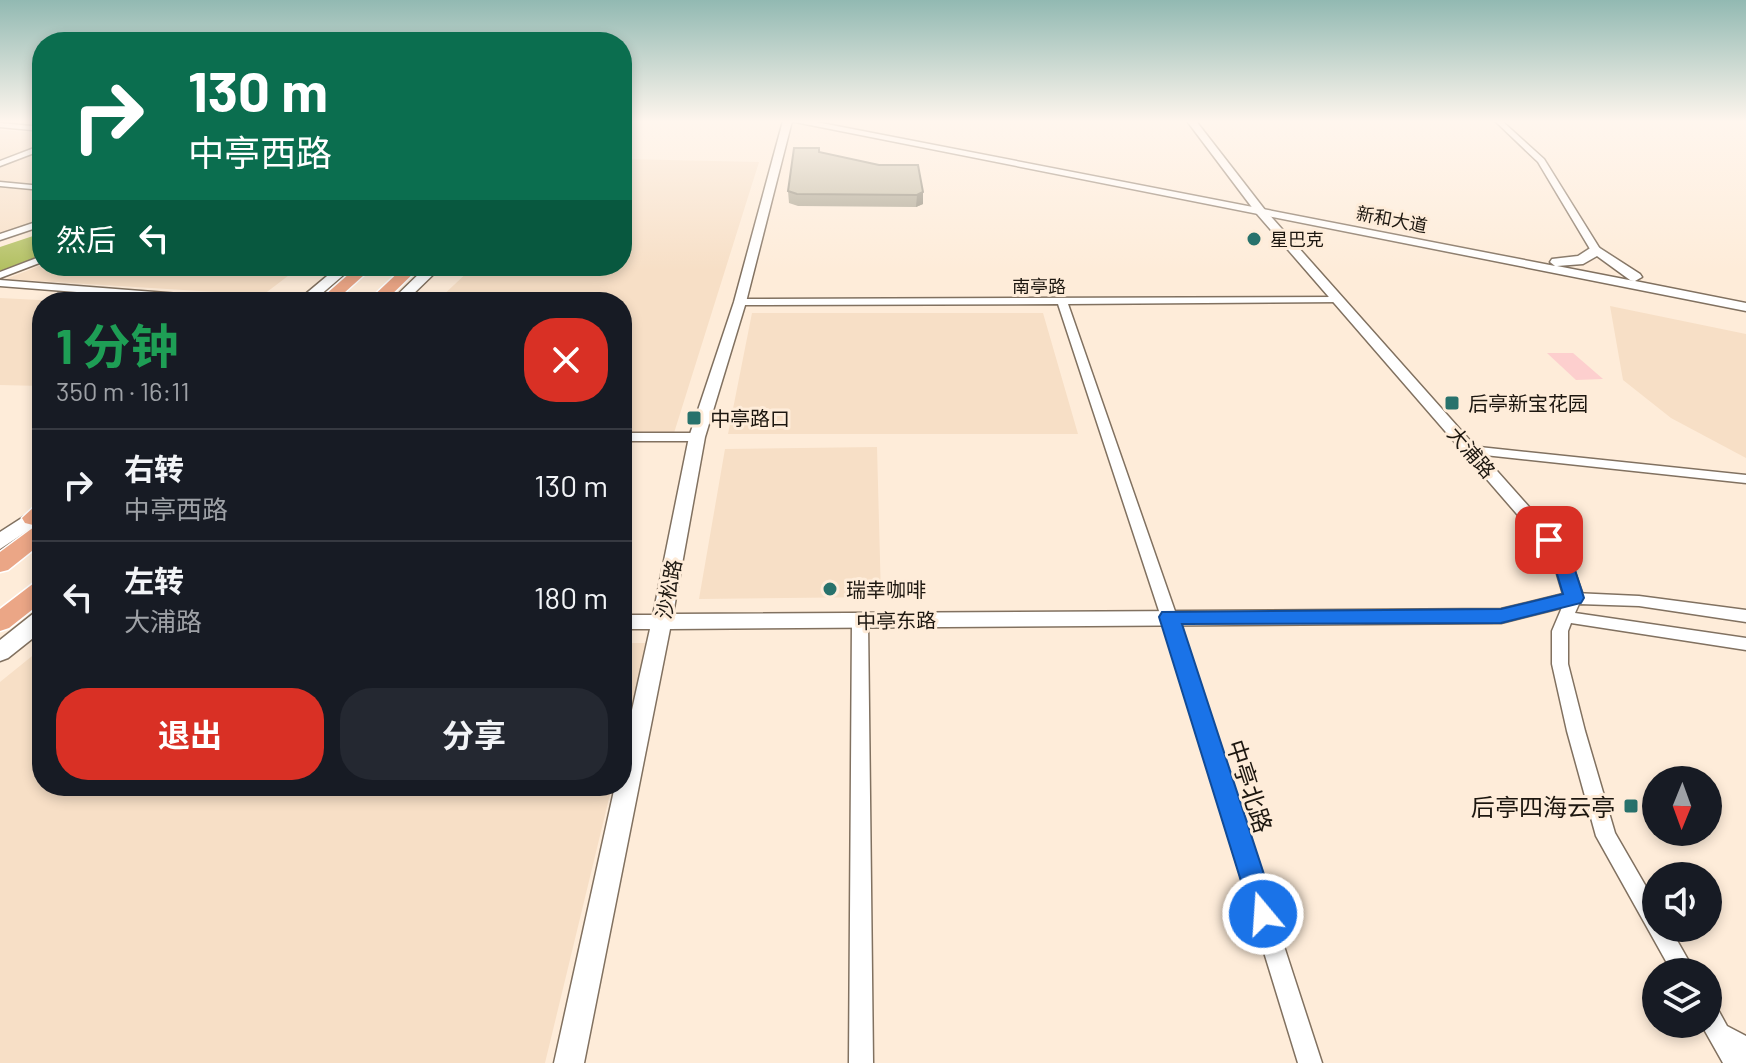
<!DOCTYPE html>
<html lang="zh">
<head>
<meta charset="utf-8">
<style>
  body { margin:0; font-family:Barlow,"Noto Sans SC",sans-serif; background:#242831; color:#f1f3f6; height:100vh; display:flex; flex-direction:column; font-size:30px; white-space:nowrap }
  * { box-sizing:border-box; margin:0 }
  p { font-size:26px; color:#9ea1a6 }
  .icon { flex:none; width:44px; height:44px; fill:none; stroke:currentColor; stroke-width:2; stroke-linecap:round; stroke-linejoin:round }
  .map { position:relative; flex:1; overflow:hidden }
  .sheet { position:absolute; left:32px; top:292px; width:600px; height:504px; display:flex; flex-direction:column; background:#171b24; border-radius:32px; box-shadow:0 4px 12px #0003 }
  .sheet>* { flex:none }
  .banner { position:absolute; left:32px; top:32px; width:600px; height:244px; border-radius:32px; box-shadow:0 4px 12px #0003; background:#0b6e4f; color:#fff; overflow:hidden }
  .needle { width:52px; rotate:181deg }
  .controls { position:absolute; left:1642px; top:766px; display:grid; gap:16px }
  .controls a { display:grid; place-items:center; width:80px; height:80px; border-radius:50%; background:#171b24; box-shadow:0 4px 12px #0003; font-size:40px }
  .pin { position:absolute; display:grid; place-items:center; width:68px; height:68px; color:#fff; margin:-34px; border-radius:16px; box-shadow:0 4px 12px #0006 }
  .me { position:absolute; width:88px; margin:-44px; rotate:342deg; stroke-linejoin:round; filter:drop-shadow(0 0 6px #0008) }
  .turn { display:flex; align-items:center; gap:28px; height:168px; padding:0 24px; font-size:36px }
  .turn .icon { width:104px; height:104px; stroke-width:2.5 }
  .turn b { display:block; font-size:56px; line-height:68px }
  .then { display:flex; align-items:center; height:76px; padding:0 24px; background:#0003; gap:16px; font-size:30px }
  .round { display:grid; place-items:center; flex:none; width:84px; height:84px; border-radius:32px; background:#242831 }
  .headline { display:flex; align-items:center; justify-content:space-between; height:136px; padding:0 24px }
  h1 { font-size:48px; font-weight:700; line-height:60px; color:#1e9e55 }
  .primary-button { display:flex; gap:16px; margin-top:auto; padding:16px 24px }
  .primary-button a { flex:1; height:92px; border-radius:32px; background:#d93025; color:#fff; font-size:32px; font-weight:700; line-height:92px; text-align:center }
  .primary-button a+a { background:#242831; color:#f1f3f6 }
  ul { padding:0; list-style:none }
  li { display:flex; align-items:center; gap:24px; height:112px; padding:0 24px; border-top:2px solid #363941 }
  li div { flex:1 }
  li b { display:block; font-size:30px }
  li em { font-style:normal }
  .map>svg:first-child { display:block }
  .built { fill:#f7dfc6 }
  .green { fill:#fdcfce }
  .water { fill:#b2c061 }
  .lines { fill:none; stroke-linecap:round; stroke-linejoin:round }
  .minor-casing { stroke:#817160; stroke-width:3 }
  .tertiary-casing { stroke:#817160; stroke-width:3 }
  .secondary-casing { stroke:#817160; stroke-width:3 }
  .primary-casing { stroke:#fff; stroke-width:3 }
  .minor { fill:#fff; fill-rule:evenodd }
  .tertiary { fill:#fff; fill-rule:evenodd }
  .secondary { fill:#fff; fill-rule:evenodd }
  .primary { fill:#eba686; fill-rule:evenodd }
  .wall { fill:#a6a08c }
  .shaded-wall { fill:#878272 }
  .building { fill:#c1baa3; stroke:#878272; stroke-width:2 }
  .route { fill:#1a73e8; stroke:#114b97; stroke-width:2 }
  .poi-dot { fill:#28726c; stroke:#feecd9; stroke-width:3 }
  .labels { text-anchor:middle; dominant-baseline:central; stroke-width:6; stroke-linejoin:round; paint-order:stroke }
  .far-street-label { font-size:18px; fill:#1d1710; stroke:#feecd9 }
  .far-poi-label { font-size:18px; fill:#1d1710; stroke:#feecd9; text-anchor:start }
  .poi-label { font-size:20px; fill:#1d1710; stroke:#feecd9; text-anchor:start }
  .street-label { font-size:20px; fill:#1d1710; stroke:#feecd9 }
  .near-street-label { font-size:24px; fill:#1d1710; stroke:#feecd9 }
  .near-poi-label { font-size:24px; fill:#1d1710; stroke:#feecd9; text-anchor:end }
</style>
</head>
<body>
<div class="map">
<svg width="1746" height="1063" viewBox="0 0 1746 1063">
  <rect width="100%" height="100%" fill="#feecd9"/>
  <path class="built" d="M0,130l42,3v50l-14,6 14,2v28l-42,15z
    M622,159l137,3 -85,271h-52v-131h-186l38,-36h148z
    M42,265v1h259l-38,29 -257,-16z
    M0,298l78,4h-36v84l-42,-1z
    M1610,306l136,28v124l-75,-40 -48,-38z
    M752,313h291l35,121h-350z
    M877,447l4,150 -182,2 26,-150z
    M622,643h25l-25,101z
    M42,648v138h570l-67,277h-545v-381z"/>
  <path class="green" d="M1547,353h26l30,26 -27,1z"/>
  <path class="water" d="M42,233v23l-42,15v-24z"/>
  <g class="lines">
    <defs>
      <path id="minor" d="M1495,121h7l42,38 56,90 -2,2 -8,-2 -52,-87z
        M0,123l42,4v4l-42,-4z
        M42,145v5l-42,16v-5z
        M0,182l42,4v4l-42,-4z
        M42,220v6l-42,14v-6z
        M42,256v6l-42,16v-6z
        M0,280l244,19 5,3h-44l-205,-16z
        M1338,297l4,1v4l-274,2 109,313 145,446h-24l-137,-446 -103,-313 -318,1 -5,-3 5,-3z
        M622,433h75l6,4 -6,4h-75z
        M1470,446l276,29v8l-280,-30 -2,-3 2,-3z
        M1574,593l65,3 107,14v12l-107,-16 -60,-2 -4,9 171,25v12l-175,-27 -3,8v33l17,67 30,102 41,71v24h14l25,44h-23l-76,-136 -29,-105 -15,-67v-33l14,-33 3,-4z
        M860,614l5,2 3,4 5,443h-24l3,-443 3,-4z
        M1708,1003l8,3 11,20 19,10v27h-23l-22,-39h7z"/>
      <path id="tertiary" d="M783,121h9l-46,181 -41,135 -32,177 828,-5 62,-15 -9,-30 -12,-21 -285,-329 -70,-93h9l69,89 290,326 17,28 12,34 -3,5 -80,20 -831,6 -86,434h-30l61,-277h7v-31l28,-126h-28v-14h31l36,-178 45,-135z"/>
      <path id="secondary" d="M790,121h21l744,145 -5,-4 2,-3 26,-3 17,-11 45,29 2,3 -7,4 111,22v8zM1597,256l33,24 4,1 -77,-15 26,-2z
        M339,266h15l-42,36h-16z
        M427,266h15l-37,36h-15z
        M42,505v16l-42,28v-17z
        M42,611v20l-34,27 -8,3v-21l34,-27z"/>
      <path id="primary" d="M358,266h16l-40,36h-17z
        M405,266h16l-37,36h-17z
        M42,505v17l-9,3 -8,-2 -3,-5 12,-11z
        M42,525v18l-34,27 -8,2v-20l34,-25z
        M42,581v21l-33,26 -9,3v-22l34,-26z"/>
    </defs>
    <use href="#minor" class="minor-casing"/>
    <use href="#tertiary" class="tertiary-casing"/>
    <use href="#secondary" class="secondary-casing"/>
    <use href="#primary" class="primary-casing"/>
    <use href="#minor" class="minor"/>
    <use href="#tertiary" class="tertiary"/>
    <use href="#secondary" class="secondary"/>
    <use href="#primary" class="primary"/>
  </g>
  <path class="wall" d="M819,152l60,13h39l5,39 -7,3 -118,-1 -9,-3 -1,-12z"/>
  <path class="shaded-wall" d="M923,192v12l-7,3 1,-12z"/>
  <path class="building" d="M794,148h25v4l60,13h39l5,27 -6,3 -120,-1 -9,-3z"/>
  <linearGradient id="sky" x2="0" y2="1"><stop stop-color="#92b9b2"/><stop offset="0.45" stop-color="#fff6ee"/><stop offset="1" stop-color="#fff6ee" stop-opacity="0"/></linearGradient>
  <rect width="1746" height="270" fill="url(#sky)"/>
  <path class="route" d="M1549,534l7,1 17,29 11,34 -3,5 -80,20 -319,1 95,290 -4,9 -10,4 -9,-4 -95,-306 3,-5 339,-3 62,-15 -9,-30 -14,-24z"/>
  <g class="poi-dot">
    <circle cx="1254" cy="239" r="8"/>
    <rect x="1444" y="395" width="16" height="16" rx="4"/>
    <rect x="686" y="410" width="16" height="16" rx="4"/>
    <circle cx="830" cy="589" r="8"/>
    <rect x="1623" y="798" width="16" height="16" rx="4"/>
  </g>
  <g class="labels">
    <g class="far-street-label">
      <text transform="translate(1392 219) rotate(11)">新和大道</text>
      <text x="1039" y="286">南亭路</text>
    </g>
    <g class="far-poi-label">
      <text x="1270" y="239">星巴克</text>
    </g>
    <g class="poi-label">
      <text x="1468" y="403">后亭新宝花园</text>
      <text x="710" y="418">中亭路口</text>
      <text x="846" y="589">瑞幸咖啡</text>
    </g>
    <g class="street-label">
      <text transform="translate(1472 452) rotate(49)">大浦路</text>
      <text transform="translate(668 589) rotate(-79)">沙松路</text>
      <text transform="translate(896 620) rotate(-1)">中亭东路</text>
    </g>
    <g class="near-street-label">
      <text transform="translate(1250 786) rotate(72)">中亭北路</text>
    </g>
    <g class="near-poi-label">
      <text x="1615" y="806">后亭四海云亭</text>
    </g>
  </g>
</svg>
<div class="controls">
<a><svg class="needle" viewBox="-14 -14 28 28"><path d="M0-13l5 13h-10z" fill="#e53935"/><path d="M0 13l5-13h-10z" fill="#9ea1a6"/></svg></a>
<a><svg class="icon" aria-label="sound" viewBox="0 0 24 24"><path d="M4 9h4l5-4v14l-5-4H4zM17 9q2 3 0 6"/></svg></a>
<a><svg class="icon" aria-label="layers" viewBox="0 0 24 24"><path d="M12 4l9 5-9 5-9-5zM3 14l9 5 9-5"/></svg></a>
</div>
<div class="pin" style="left:1549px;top:540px;background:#d93025"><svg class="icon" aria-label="arrive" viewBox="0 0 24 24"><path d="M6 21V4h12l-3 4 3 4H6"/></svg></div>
<svg class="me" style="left:1263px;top:914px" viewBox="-20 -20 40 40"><circle r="17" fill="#1a73e8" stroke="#fff" stroke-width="3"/><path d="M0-11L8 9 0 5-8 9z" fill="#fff"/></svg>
<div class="banner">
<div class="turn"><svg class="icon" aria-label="right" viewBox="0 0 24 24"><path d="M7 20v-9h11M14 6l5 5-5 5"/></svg><div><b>130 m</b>中亭西路</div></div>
<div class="then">然后<svg class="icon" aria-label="left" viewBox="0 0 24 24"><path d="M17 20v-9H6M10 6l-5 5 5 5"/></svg></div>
</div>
<section class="sheet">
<div class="headline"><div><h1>1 分钟</h1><p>350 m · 16:11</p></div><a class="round" style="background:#d93025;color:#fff"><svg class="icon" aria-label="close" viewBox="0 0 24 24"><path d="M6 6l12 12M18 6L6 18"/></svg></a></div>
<ul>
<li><svg class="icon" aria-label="right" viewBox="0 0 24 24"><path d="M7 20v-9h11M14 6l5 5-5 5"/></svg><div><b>右转</b><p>中亭西路</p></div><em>130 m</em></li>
<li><svg class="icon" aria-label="left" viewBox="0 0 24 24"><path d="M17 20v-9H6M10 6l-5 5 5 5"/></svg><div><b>左转</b><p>大浦路</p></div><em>180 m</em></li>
</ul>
<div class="primary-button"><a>退出</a><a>分享</a></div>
</section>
</div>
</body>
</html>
